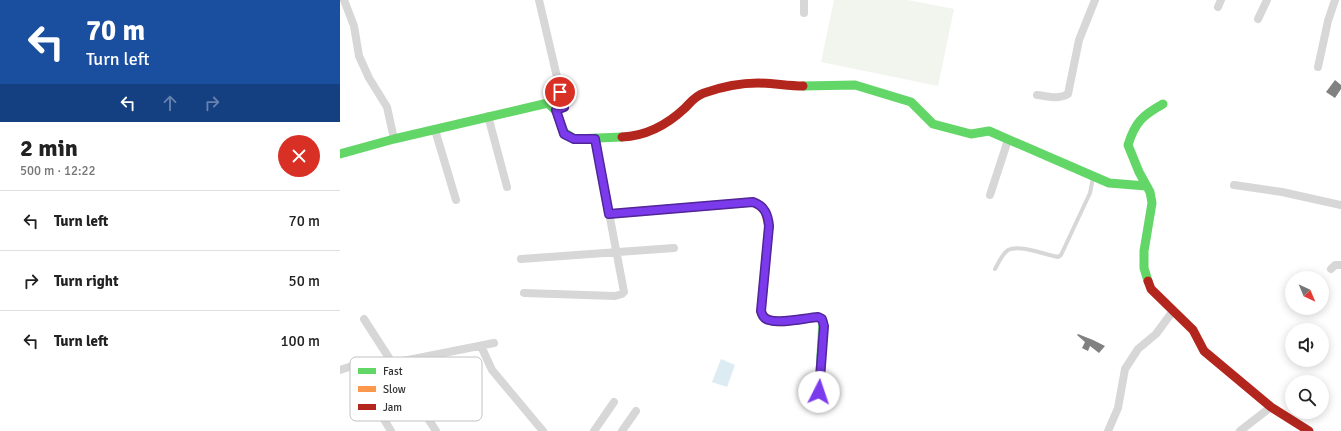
<!DOCTYPE html>
<html lang="en">
<head>
<meta charset="utf-8">
<style>
  body { margin:0; font-family:Signika,sans-serif; background:#f6f6f6; color:#222; height:100vh; display:flex; flex-direction:column; font-size:15px; white-space:nowrap }
  * { box-sizing:border-box; margin:0 }
  p { font-size:13px; color:#767676 }
  .icon { flex:none; width:22px; height:22px; fill:none; stroke:currentColor; stroke-width:2; stroke-linecap:round; stroke-linejoin:round }
  .map { position:relative; flex:1; overflow:hidden }
  .side { display:flex; flex-direction:column; background:#fff; width:340px }
  .side>* { flex:none }
  .banner { background:#1a4fa0; color:#fff; overflow:hidden }
  .needle { width:26px; rotate:136deg }
  .tools { position:absolute; left:945px; top:271px; display:grid; gap:8px }
  .tools a { display:grid; place-items:center; width:44px; height:44px; border-radius:50%; background:#fff; box-shadow:0 2px 10px #0003; font-size:20px }
  .pin { position:absolute; display:grid; place-items:center; width:34px; height:34px; color:#fff; margin:-17px; border:2px solid #fff; border-radius:50%; box-shadow:0 1px 4px #0007 }
  .me { position:absolute; width:44px; margin:-22px; rotate:4deg; stroke-linejoin:round; filter:drop-shadow(0 0 3px #0008) }
  .turn { display:flex; align-items:center; gap:14px; height:84px; padding:0 20px; font-size:18px }
  .turn .icon { width:52px; height:52px; stroke-width:2.5 }
  .turn b { display:block; font-size:28px; line-height:34px }
  .lanes { display:flex; align-items:center; height:38px; padding:0 20px; background:#0003; justify-content:center; gap:20px; direction:ltr }
  .lanes .off { opacity:.35 }
  .round { display:grid; place-items:center; flex:none; width:42px; height:42px; border-radius:21px; background:#f6f6f6 }
  .overview { display:flex; align-items:center; justify-content:space-between; height:68px; padding:0 20px }
  h1 { font-size:24px; font-weight:700; line-height:30px }
  ul { padding:0; list-style:none }
  li { display:flex; align-items:center; gap:12px; height:60px; padding:0 20px; border-top:1px solid #e0e0e0 }
  li div { flex:1 }
  li b { display:block; font-size:15px }
  li em { font-style:normal }
  main { display:flex; flex:1; min-height:0 }
  .map>svg:first-child { display:block }
  .green { fill:#f1f5ed }
  .water { fill:#ddebf3 }
  .building { fill:#818181 }
  .lines { fill:none; stroke-linecap:round; stroke-linejoin:round }
  .lane { stroke:#d7d7d7; stroke-width:4 }
  .street { stroke:#d7d7d7; stroke-width:8 }
  .fast { stroke:#63d668; stroke-width:9 }
  .slow { stroke:#ff974d; stroke-width:9 }
  .jam { stroke:#b3261e; stroke-width:9 }
  .route-casing { stroke:#51269a; stroke-width:10 }
  .route { stroke:#7c3aed; stroke-width:7 }
  .key { fill:#fff; stroke:#c2c2c2; stroke-width:1 }
  .key-label { font-size:11px; fill:#333 }
</style>
</head>
<body>
<main>
<section class="side">
<div class="banner">
<div class="turn"><svg class="icon" aria-label="left" viewBox="0 0 24 24"><path d="M17 20v-9H6M10 6l-5 5 5 5"/></svg><div><b>70 m</b>Turn left</div></div>
<div class="lanes"><svg class="icon" aria-label="left" viewBox="0 0 24 24"><path d="M17 20v-9H6M10 6l-5 5 5 5"/></svg><svg class="icon off" aria-label="ahead" viewBox="0 0 24 24"><path d="M12 20V5M6 11l6-6 6 6"/></svg><svg class="icon off" aria-label="right" viewBox="0 0 24 24"><path d="M7 20v-9h11M14 6l5 5-5 5"/></svg></div>
</div>
<div class="overview"><div><h1>2 min</h1><p>500 m · 12:22</p></div><a class="round" style="background:#d93025;color:#fff"><svg class="icon" aria-label="close" viewBox="0 0 24 24"><path d="M6 6l12 12M18 6L6 18"/></svg></a></div>
<ul>
<li><svg class="icon" aria-label="left" viewBox="0 0 24 24"><path d="M17 20v-9H6M10 6l-5 5 5 5"/></svg><div><b>Turn left</b></div><em>70 m</em></li>
<li><svg class="icon" aria-label="right" viewBox="0 0 24 24"><path d="M7 20v-9h11M14 6l5 5-5 5"/></svg><div><b>Turn right</b></div><em>50 m</em></li>
<li><svg class="icon" aria-label="left" viewBox="0 0 24 24"><path d="M17 20v-9H6M10 6l-5 5 5 5"/></svg><div><b>Turn left</b></div><em>100 m</em></li>
</ul>
</section>
<div class="map">
<svg width="1001" height="431" viewBox="0 0 1001 431">
  <rect width="100%" height="100%" fill="#fff"/>
  <path class="green" d="M494,0h74l46,9 -16,77 -117,-24z"/>
  <path class="water" d="M381,359l14,6 -8,22 -15,-5z"/>
  <path class="building" d="M995,80l6,5v4l-6,9 -9,-6z
    M738,334l15,6 12,6 -6,7 -9,-7 -2,5 -6,-3 3,-6 -8,-7z"/>
  <g class="lines">
    <path class="lane" d="M655,269c4,-7 7,-15 13,-19 12,-6 37,5 50,7l3,-2 29,-62 3,-15"/>
    <path class="street" d="M4,0l10,26 5,30 10,22 18,29 7,32
      M199,0l25,107 -8,3
      M878,7l3,-7
      M464,13v-13
      M918,19l9,-19
      M978,67l10,-46 7,-21
      M697,95c10,1 22,5 31,-1l11,-54 16,-40
      M148,116l19,71
      M95,130l21,70
      M894,185l48,7 59,13
      M650,195l18,-55
      M181,259l153,-11
      M991,269l4,-4h6
      M184,293l91,3 7,-2 2,-2 -29,-153
      M24,319l72,112
      M141,346l11,24 51,61
      M53,363l101,-20
      M0,370l12,-4 39,65
      M254,431l20,-29
      M282,431l14,-20
      M768,431l10,-23 7,-39 13,-20 18,-15 17,-23
      M900,431l31,-24"/>
    <path class="fast" d="M463,86l52,-1 56,17 22,22 38,10 18,-3 120,52 37,3
      M0,154l54,-15 154,-36 8,8 8,21 10,7 48,-2
      M808,281l-4,-13v-17l8,-48 -2,-11 -11,-20 -11,-27c7,-23 15,-30 35,-41
      M455,320l23,-3 5,4 -5,85"/>
    <path class="slow" d="M269,214l144,-12 7,4 5,5 4,15 -8,86c7,13 22,10 34,8"/>
    <path class="jam" d="M282,137c24,-1 46,-13 63,-29 6,-6 10,-12 19,-15 17,-6 36,-10 54,-10 15,0 30,3 45,3
      M808,281l3,8 42,41 11,21 67,56 38,24"/>
  </g>
  <g class="lines">
    <defs>
      <path id="route" d="M220,92l4,15 -8,3 8,24 10,5h21l14,75 144,-12c12,4 15,13 16,24l-8,85c1,4 3,8 8,9 12,4 36,-2 49,-3l4,2 2,7 -5,66"/>
    </defs>
    <use href="#route" class="route-casing"/>
    <use href="#route" class="route"/>
  </g>
  <rect x="10" y="357" width="132" height="64" rx="6" class="key"/>
  <rect x="18" y="368" width="18" height="6" fill="#63d668"/>
  <rect x="18" y="386" width="18" height="6" fill="#ff974d"/>
  <rect x="18" y="404" width="18" height="6" fill="#b3261e"/>
  <g class="key-label">
    <text x="43" y="375">Fast</text>
    <text x="43" y="393">Slow</text>
    <text x="43" y="411">Jam</text>
  </g>
</svg>
<div class="tools">
<a><svg class="needle" viewBox="-14 -14 28 28"><path d="M0-13l5 13h-10z" fill="#e53935"/><path d="M0 13l5-13h-10z" fill="#767676"/></svg></a>
<a><svg class="icon" aria-label="sound" viewBox="0 0 24 24"><path d="M4 9h4l5-4v14l-5-4H4zM17 9q2 3 0 6"/></svg></a>
<a><svg class="icon" aria-label="search" viewBox="0 0 24 24"><circle cx="10" cy="10" r="6"/><path d="M15 15l6 6"/></svg></a>
</div>
<div class="pin" style="left:220px;top:92px;background:#d93025"><svg class="icon" aria-label="arrive" viewBox="0 0 24 24"><path d="M6 21V4h12l-3 4 3 4H6"/></svg></div>
<svg class="me" style="left:479px;top:392px" viewBox="-20 -20 40 40"><circle r="19" fill="#fff"/><path d="M0-13L10 11 0 6-10 11z" fill="#7c3aed"/></svg>
</div>
</main>
</body>
</html>
